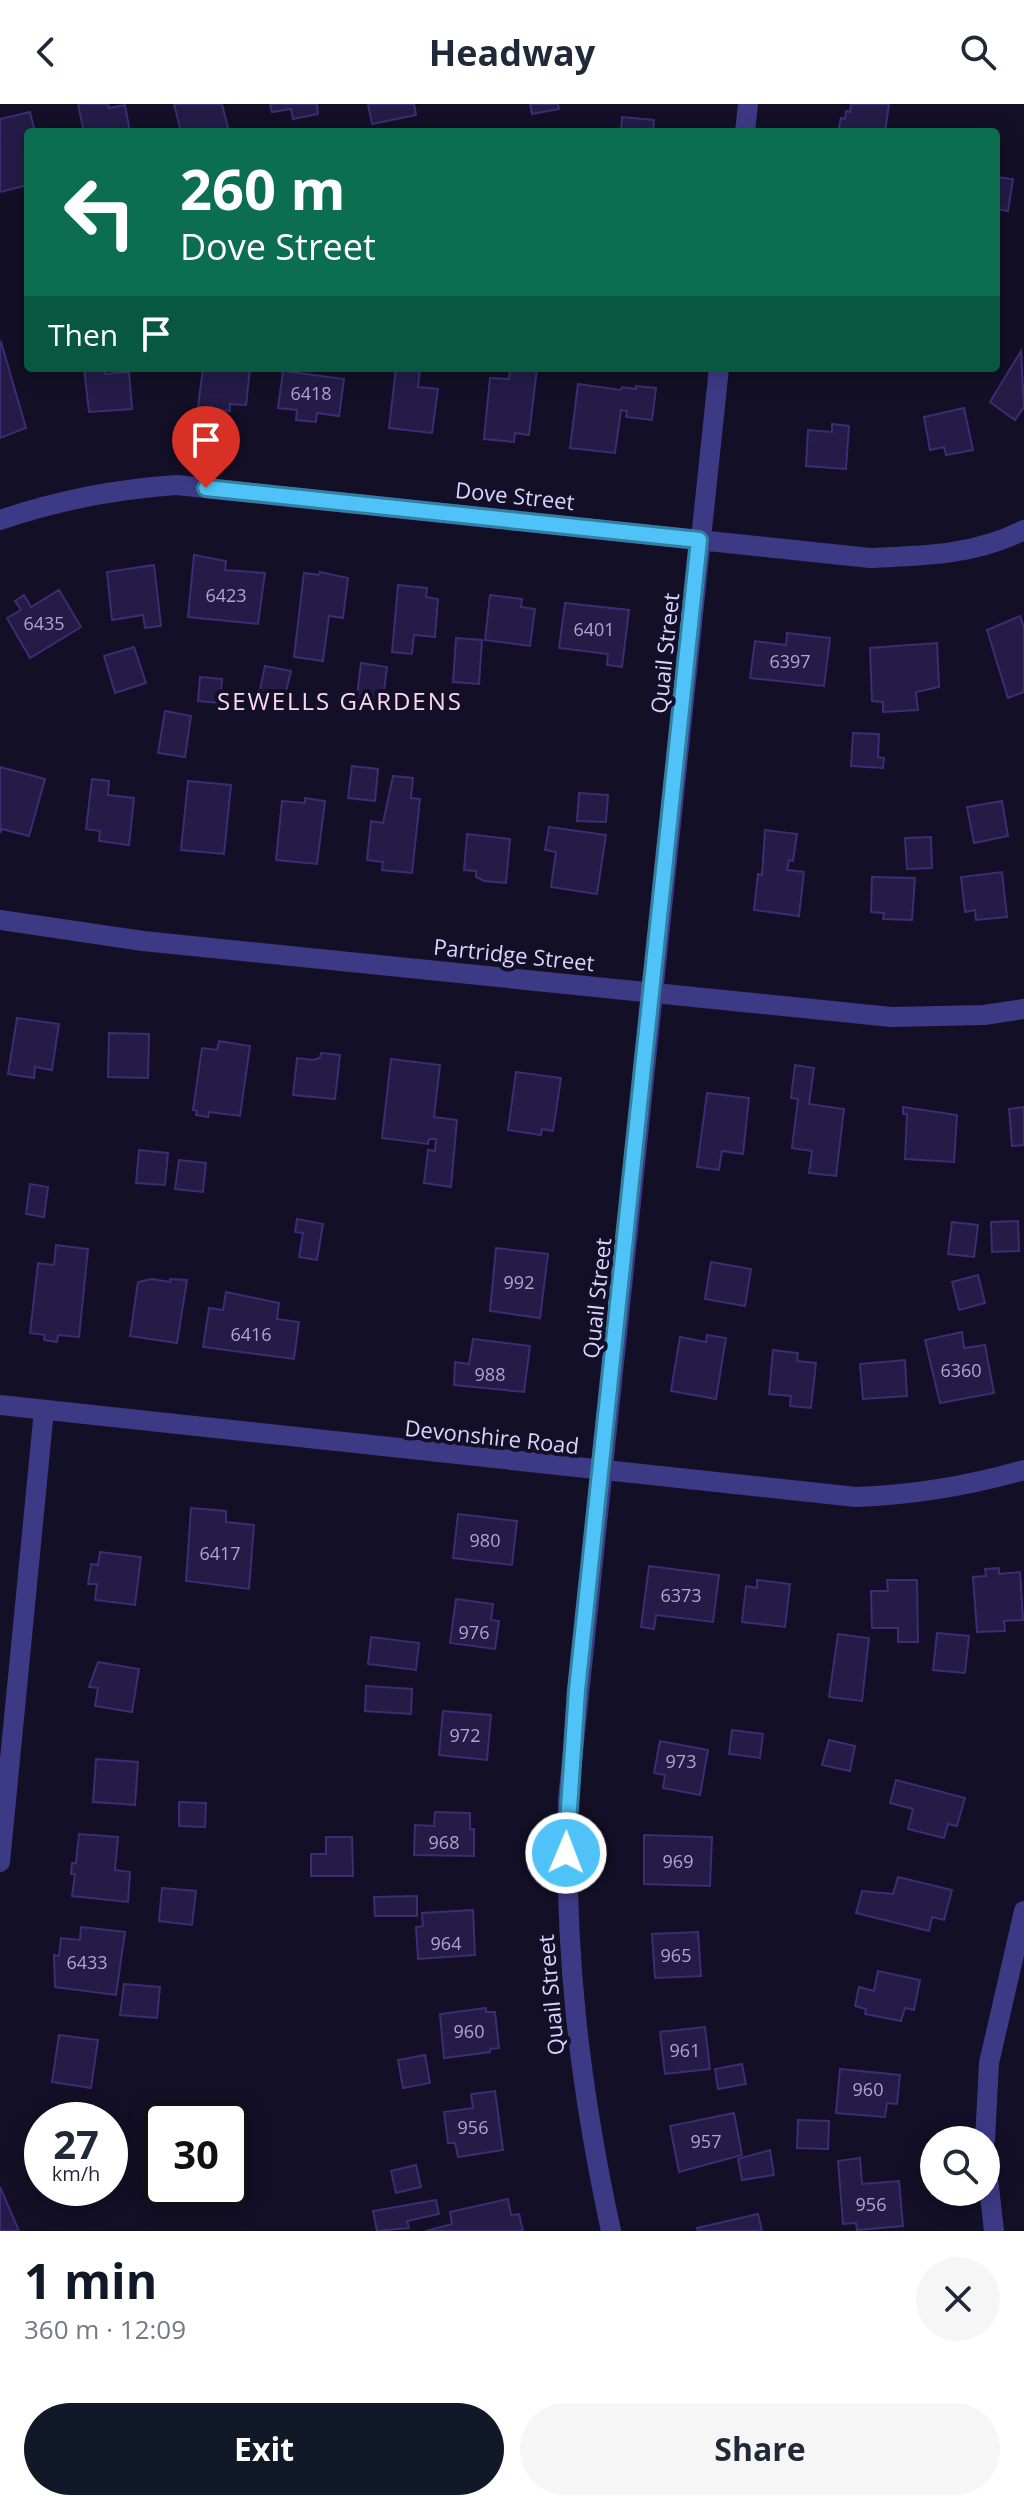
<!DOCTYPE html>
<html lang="en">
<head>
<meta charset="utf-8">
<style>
  body { margin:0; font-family:"Open Sans",sans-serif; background:#f6f6f7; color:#1f2937; height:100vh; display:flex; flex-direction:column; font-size:30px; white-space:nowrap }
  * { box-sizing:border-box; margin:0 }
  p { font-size:26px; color:#747a83 }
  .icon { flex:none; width:44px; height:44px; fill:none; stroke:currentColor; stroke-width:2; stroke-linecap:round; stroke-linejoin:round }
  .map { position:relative; height:2127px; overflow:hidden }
  .panel { display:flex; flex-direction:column; background:#fff; flex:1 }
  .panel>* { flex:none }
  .top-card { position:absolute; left:24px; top:24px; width:976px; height:244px; border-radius:8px; box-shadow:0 4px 20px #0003; background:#0b6e4f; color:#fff; overflow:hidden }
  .controls { position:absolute; left:920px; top:2022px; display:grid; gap:16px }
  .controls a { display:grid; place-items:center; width:80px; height:80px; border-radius:50%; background:#fff; box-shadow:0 4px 20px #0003; font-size:40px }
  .speed { position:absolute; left:24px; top:1998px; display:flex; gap:16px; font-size:40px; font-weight:700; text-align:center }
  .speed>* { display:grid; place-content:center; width:104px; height:104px; border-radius:50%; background:#fff; box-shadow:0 4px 20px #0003; line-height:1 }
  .speed small { font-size:20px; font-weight:400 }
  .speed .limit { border:4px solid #111; border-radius:12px; background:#fff; color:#111 }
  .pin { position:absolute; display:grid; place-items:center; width:68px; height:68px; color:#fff; margin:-82px -34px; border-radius:50% 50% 50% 0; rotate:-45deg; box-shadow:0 0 8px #0007 }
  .pin .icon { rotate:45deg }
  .me { position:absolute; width:88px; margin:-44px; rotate:1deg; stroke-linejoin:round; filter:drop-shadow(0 0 6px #0008) }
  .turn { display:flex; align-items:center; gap:28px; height:168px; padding:0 24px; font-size:36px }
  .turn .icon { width:104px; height:104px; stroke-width:2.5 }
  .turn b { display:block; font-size:56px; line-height:68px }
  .then { display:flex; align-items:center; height:76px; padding:0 24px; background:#0003; gap:16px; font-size:30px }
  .round { display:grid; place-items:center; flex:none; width:84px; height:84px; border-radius:42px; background:#f6f6f7 }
  .headline { display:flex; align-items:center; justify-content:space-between; height:136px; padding:0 24px }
  h1 { font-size:48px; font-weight:700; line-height:60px; color:#111827 }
  .action { display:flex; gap:16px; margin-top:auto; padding:16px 24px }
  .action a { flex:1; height:92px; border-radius:48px; background:#111827; color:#fff; font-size:32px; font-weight:700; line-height:92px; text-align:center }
  .action a+a { background:#f6f6f7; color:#1f2937 }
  header { display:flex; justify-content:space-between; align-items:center; height:104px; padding:0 24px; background:#fff; font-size:36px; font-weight:700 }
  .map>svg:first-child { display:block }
  .building { fill:#241b47; stroke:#3b2d73; stroke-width:2 }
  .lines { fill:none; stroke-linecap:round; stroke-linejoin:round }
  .minor { stroke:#3d3a85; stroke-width:20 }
  .route-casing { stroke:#337fa1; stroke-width:20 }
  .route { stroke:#4fc3f7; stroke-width:14 }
  .labels { text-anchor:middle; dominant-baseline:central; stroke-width:8; stroke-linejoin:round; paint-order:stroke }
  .number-label { font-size:18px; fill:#aca6d1 }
  .street-label { font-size:22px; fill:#d9d4ff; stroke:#130f26 }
  .neighbourhood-label { font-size:24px; letter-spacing:2px; fill:#ffd6f0; stroke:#130f26 }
</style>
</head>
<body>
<header><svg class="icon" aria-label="back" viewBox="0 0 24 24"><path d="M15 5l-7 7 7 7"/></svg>Headway<svg class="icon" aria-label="search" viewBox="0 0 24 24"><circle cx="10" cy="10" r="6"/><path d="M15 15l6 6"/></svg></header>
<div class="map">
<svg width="1024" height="2127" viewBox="0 0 1024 2127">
  <rect width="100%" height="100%" fill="#130f26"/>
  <path class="building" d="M78,0h30l1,4 16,-3 5,27h-46z
    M174,0h48l7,28h-48z
    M270,0h47l1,10 -25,5 -2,-10 -19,3z
    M368,0h46l2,11 -44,9z
    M530,0h28l1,5 -27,5z
    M851,0h38l-4,28h-47l3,-14 4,1 1,-8 4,1z
    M30,8l5,20h-7v53l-28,7v-73z
    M622,13l32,3 -1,12h-32z
    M996,73l17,2 -5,32 -12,-2z
    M1,238l25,86 -26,10v-95z
    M1021,247l3,56 -9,13 -25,-18z
    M84,264h21v6l24,-2 3,37 -43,3z
    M203,264l47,1 -4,36 -16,-1v7l-32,-4z
    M396,264h24l-2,19 20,2 -6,44 -43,-5z
    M510,264h27l-8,67 -14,-2 -1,9 -30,-3 6,-61 19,1z
    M283,267l61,8 -5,37 -22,-3 -1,9 -20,-2 1,-10 -19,-2z
    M578,280l43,6 1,-3 14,2v-3l20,2 -4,32 -26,-3 1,-6 -6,-1 -6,43 -45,-5z
    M964,304l9,42 -27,5 -2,-8 -14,3 -6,-33z
    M832,320l17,2 -3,43 -40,-3 2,-36 24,2z
    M194,451l32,6 -1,9 40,3 -7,51 -70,-7z
    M154,461l7,61 -16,2 -2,-13 -31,5 -5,-48z
    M320,468l28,6 -5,40 -14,-2 -6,45 -29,-4 10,-84 15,2z
    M398,481l29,3 -1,9 12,2 -3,38 -21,-2 -2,19 -20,-2z
    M59,486l22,37 -51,31 -23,-40 14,-8 -6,-9 9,-6 7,12z
    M490,491l32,4 -1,8 14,2 -5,37 -45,-6z
    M565,499l64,7 -7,57 -15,-2 1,-11 -49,-6z
    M1020,512l4,12v64l-16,6 -21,-68z
    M787,529l43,5 -6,48 -74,-8 5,-37 31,4z
    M456,534l26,2 -3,44 -26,-2z
    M937,539l2,44 -23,5 2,18 -35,2v-10l-11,-1 -2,-53z
    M134,543l12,36 -31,10 -11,-37z
    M361,559l26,4 -5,40 -26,-3z
    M265,562l26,5 -8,33 -25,-5z
    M200,573l22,2 -2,24 -22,-2z
    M165,607l26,5 -6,41 -27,-4z
    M853,629l26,1 -1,23 6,1 -1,10 -32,-2z
    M352,662l26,3 -3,32 -27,-3z
    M0,663l45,12 -16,57 -27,-7 -2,4z
    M393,672l20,2 -2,20 9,1 -8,74 -30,-3 1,-8 -16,-2 4,-39 12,2z
    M92,675l17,2 -1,14 26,3 -5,47 -30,-4 1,-10 -14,-2z
    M188,677l43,4 -7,69 -43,-4z
    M579,689l29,2 -2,27 -29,-1z
    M305,694l20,3 -8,63 -41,-4 6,-59 23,2z
    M1002,697l6,35 -34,7 -7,-36z
    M549,723l57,8 -9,59 -46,-7 5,-35 -11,-2z
    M765,726l32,4 -4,27 -4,-1 -2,10 17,2 -5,44 -45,-6 4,-36 4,1z
    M467,730l43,5 -4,44 -22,-2 -8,-4v-6l-12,-1z
    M931,733l1,31 -25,1 -2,-31z
    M1002,768l5,45 -31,3 -1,-10 -10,2 -4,-35z
    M872,773l43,1 -3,42 -29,-1 1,-6 -13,-1z
    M17,914l42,6 -7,46 -17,-3 -1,11 -26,-4z
    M109,929l40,1 -1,44 -40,-1z
    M219,937l31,5 -10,70 -31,-4 -1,5 -12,-2 1,-4 -4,-1 9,-62 15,2z
    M321,949l19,2 -5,44 -42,-4 4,-37 16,2 7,-2z
    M391,955l49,6 -6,52 23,3 -6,67 -27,-4 4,-33 7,1 1,-12h-7l-1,5 -46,-6z
    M795,961l19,3 -5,36 35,5 -8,67 -27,-3 3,-22 -20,-3 6,-49 -7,-1z
    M516,968l45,6 -8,53 -11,-2 -1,6 -33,-5z
    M707,989l42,5 -6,56 -21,-3 -3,19 -22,-3z
    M903,1003l54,8 -3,47 -49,-3 2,-45h-4z
    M1024,1003v38l-12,1 -3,-37z
    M139,1046l29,3 -3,32 -29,-2z
    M179,1056l27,3 -3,29 -28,-3z
    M30,1080l18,3 -4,30 -18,-3z
    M297,1115l26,5 -6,36 -18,-3 4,-24 -8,-1z
    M1018,1117l1,30 -27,1 -1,-30z
    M952,1118l26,3 -4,32 -26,-3z
    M56,1141l32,4 -9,88 -21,-2 -1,7 -13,-2 1,-5 -15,-2 8,-70 16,2z
    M496,1144l52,6 -8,64 -50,-7z
    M711,1158l40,7 -6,37 -40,-7z
    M978,1171l7,28 -26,7 -7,-28z
    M152,1175l18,3v-3l17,1 -10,63 -47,-7 8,-54z
    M226,1188l53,11 -2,16 22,3 -5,37 -91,-12 6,-39 14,2z
    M962,1228l2,16 21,-3 9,48 -54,10 -15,-63z
    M707,1231l19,3 -10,61 -45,-8 9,-54 26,5z
    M473,1235l57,7 -6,46 -70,-7 1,-23 14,2z
    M773,1246l25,3 -1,8 19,2 -5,45 -21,-2 1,-10 -22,-2z
    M905,1256l2,36 -44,3 -3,-35z
    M191,1404l35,3v11l28,3 -5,64 -63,-8z
    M458,1410l59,7 -5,44 -59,-7z
    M100,1448l41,5 -6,48 -40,-5 2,-16h-9l3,-20 7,1z
    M649,1462l70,9 -6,47 -57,-7 -2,14 -13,-2z
    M999,1464v6l21,-2 3,48 -19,1 1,10 -28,1 -4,-55 13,-1 -1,-7z
    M757,1476l33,4 -5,43 -43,-5 4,-36 11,2z
    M887,1476h30l1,62h-20v-14h-26l-1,-37h17z
    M456,1495l37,5 -2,16 8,1 -4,28 -45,-6z
    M937,1529l32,3 -4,37 -32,-3z
    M838,1530l31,4 -7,63 -33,-4z
    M371,1533l48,6 -3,27 -48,-6z
    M98,1558l41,7 -7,43 -37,-6 3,-18 -9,-1z
    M366,1582l46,3 -1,25 -46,-3z
    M443,1607l48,4 -4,45 -48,-5z
    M732,1626l31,4 -3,24 -31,-4z
    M829,1636l26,6 -5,25 -28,-6z
    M660,1637l48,9 -8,45 -37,-7 2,-13 -11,-2z
    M96,1655l42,3 -3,43 -42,-3z
    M896,1676l69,18 -8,28 -9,-2 -4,14 -36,-9 5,-20 -23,-6z
    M179,1698l27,1 -1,24 -26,-1z
    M435,1708l35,1v16h4v27l-60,-1 1,-30 19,1z
    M79,1730l39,3 -3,33 15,2 -2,30 -56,-6 3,-22h-4l1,-11h4z
    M644,1731l68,2 -2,49 -66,-2z
    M326,1733h26l1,39h-42v-22h15z
    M898,1773l54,13 -8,30 -12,-3 -3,14 -73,-18 6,-22 31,3z
    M162,1784l34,3 -4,34 -33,-4z
    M417,1792v20h-42l-1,-19z
    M473,1806l2,45 -57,4 -2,-32 7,-1 -1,-13z
    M81,1823l44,5 -9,63 -61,-8 -1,-32 5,1 2,-18 19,2z
    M698,1828l3,44 -46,2 -3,-44z
    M878,1867l42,9 -6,30 -9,-2 -4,13 -36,-7 1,-5 -11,-3 4,-19 15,4z
    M124,1880l36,3 -3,31 -37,-3z
    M486,1904v4h9l4,36 -9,1v3l-46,6 -4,-44z
    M705,1923l5,42 -45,5 -5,-42z
    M59,1931l39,5 -7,48 -39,-6z
    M425,1951l5,28 -27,5 -5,-28z
    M742,1960l4,20 -28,5 -3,-20z
    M840,1965l60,6 -3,29 -10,-1 -2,14 -49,-4z
    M495,1987l8,59 -45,7 -3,-14h-7l-4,-31 29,-4 -2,-14z
    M734,2009l8,42 -63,17 -9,-46z
    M798,2016l31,1 -1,28 -31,-1z
    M42,2032v37l-17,-10z
    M770,2046l4,25 -32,5 -4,-21z
    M860,2054l2,26 37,-3 4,45 -46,4 -1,-7 -13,1 -5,-63z
    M416,2061l5,22 -25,6 -5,-22z
    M0,2083l19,44h-19z
    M508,2095l3,16 8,-1 4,17h-97l26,-7 -2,-12z
    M436,2096l3,14 -32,7 2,7 -32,3 -4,-20z
    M758,2110l4,17h-64l-1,-3z"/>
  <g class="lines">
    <path class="minor" d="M745,28l3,-28
      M0,416c59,-20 115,-31 177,-35l693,73c53,-2 105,-3 154,-28
      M0,816l143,21 748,76 93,-2 40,-6
      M0,1301l856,92c59,-2 112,-11 168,-27
      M0,1758l44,-452
      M985,2036l4,-77 35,-152
      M986,2057l8,70
      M611,2127c-32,-148 -47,-280 -43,-432l151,-1431"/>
  </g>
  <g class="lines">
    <defs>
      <path id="route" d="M206,384l493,52 -122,1150 -11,163"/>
    </defs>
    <use href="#route" class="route-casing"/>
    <use href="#route" class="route"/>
  </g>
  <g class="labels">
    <g class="number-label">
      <text x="311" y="289">6418</text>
      <text x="226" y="491">6423</text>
      <text x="44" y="519">6435</text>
      <text x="594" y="525">6401</text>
      <text x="790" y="557">6397</text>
      <text x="519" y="1178">992</text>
      <text x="251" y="1230">6416</text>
      <text x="961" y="1266">6360</text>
      <text x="490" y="1270">988</text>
      <text x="485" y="1436">980</text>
      <text x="220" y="1449">6417</text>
      <text x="681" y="1491">6373</text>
      <text x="474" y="1528">976</text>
      <text x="465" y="1631">972</text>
      <text x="681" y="1657">973</text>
      <text x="444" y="1738">968</text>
      <text x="678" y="1757">969</text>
      <text x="446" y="1839">964</text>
      <text x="676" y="1851">965</text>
      <text x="87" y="1858">6433</text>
      <text x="469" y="1927">960</text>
      <text x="685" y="1946">961</text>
      <text x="868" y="1985">960</text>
      <text x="473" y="2023">956</text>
      <text x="706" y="2037">957</text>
      <text x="871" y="2100">956</text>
    </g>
    <g class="street-label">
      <text transform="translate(515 391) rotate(6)">Dove Street</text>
      <text transform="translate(664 549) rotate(-84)">Quail Street</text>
      <text transform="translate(514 850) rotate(6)">Partridge Street</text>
      <text transform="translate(596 1194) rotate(-84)">Quail Street</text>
      <text transform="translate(492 1332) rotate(6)">Devonshire Road</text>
      <text transform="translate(550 1891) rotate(-95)">Quail Street</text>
    </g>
    <g class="neighbourhood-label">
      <text x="340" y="596">SEWELLS GARDENS</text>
    </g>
  </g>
</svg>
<div class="controls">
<a><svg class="icon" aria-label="search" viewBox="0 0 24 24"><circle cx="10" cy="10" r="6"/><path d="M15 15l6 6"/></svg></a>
</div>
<div class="speed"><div>27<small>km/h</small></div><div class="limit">30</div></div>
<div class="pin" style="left:206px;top:384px;background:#d93025"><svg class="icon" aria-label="arrive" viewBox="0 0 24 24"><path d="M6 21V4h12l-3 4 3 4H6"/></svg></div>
<svg class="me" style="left:566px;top:1749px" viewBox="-20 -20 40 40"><circle r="17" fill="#4fc3f7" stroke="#fff" stroke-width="3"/><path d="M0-11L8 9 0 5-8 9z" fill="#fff"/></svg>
<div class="top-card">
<div class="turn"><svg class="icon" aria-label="left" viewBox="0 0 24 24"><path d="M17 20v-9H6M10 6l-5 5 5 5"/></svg><div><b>260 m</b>Dove Street</div></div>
<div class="then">Then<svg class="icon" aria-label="arrive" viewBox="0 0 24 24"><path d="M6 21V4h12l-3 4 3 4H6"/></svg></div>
</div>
</div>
<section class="panel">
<div class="headline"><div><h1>1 min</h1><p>360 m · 12:09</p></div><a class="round"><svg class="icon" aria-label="close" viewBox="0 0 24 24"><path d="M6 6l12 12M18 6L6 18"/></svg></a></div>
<div class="action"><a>Exit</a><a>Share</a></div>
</section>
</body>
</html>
